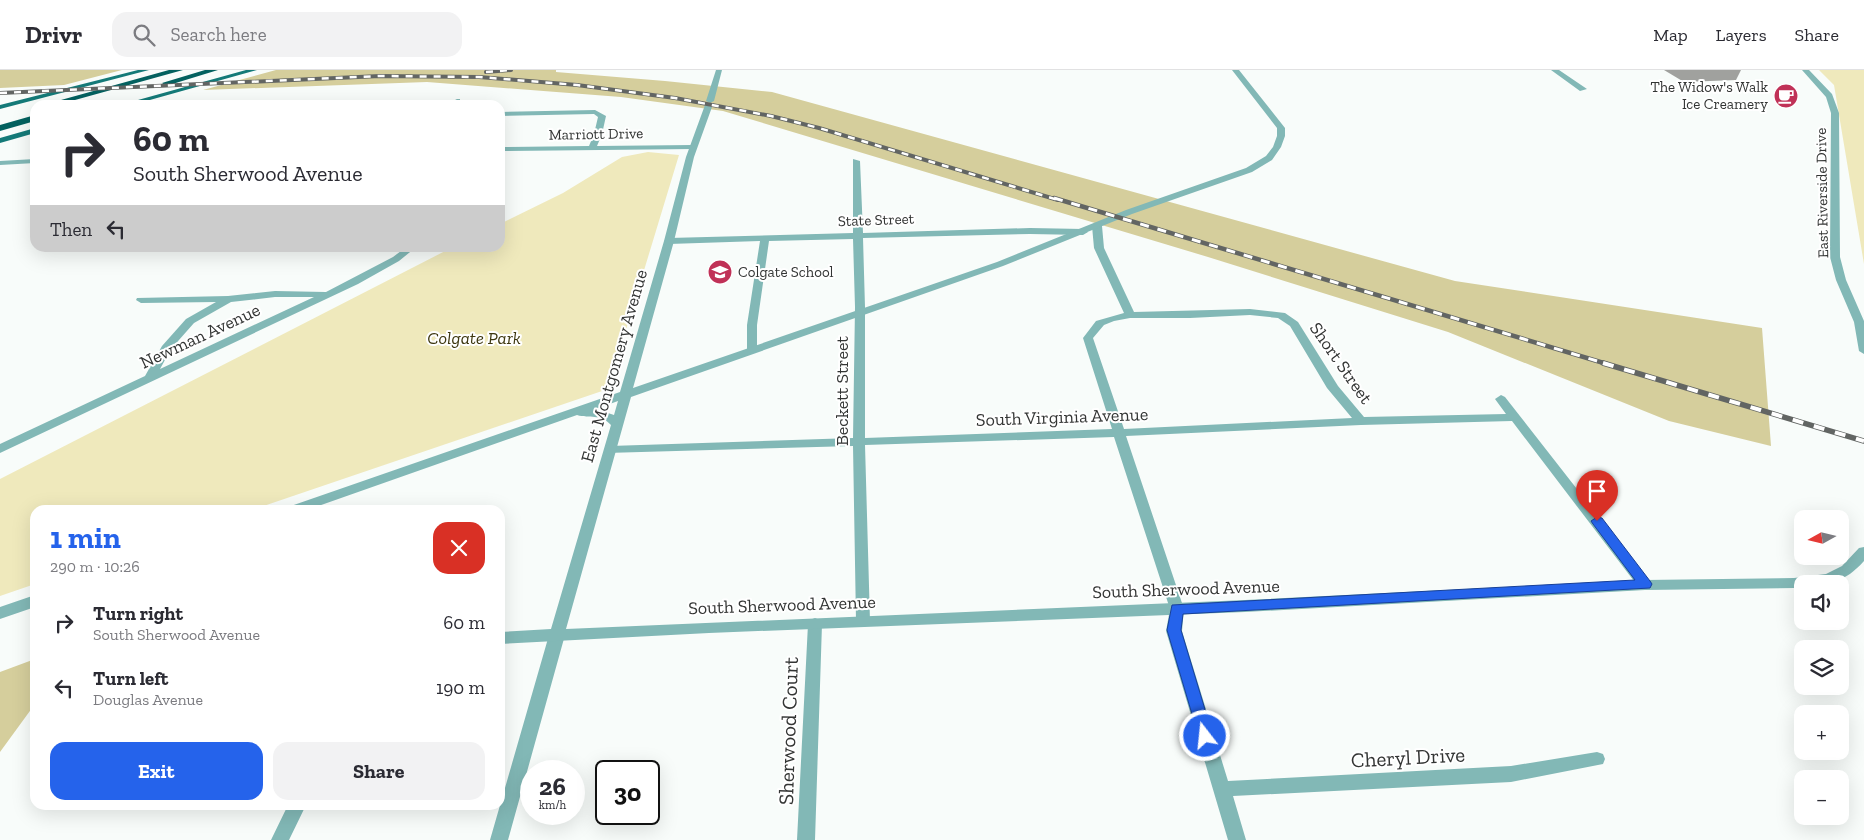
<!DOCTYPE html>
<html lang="en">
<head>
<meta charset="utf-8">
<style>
  body { margin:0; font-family:"Zilla Slab",serif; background:#f2f2f3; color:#2b2b33; height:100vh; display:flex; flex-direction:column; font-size:19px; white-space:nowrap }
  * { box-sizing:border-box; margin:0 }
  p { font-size:16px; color:#7c7c81 }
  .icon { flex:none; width:28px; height:28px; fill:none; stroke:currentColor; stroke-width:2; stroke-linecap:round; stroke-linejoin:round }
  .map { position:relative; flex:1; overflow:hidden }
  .panel { position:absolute; left:30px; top:435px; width:475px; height:305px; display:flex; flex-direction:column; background:#fff; border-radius:15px; box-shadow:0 5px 20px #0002 }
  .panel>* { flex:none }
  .hud { position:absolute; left:30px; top:30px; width:475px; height:152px; border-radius:15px; box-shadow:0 5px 20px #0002; background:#fff; color:#2b2b33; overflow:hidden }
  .needle { width:32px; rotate:262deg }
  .controls { position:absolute; left:1794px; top:440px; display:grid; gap:10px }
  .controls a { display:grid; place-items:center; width:55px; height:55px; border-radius:10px; background:#fff; box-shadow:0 5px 20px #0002; font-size:25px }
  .speed { position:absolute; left:520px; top:690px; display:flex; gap:10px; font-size:25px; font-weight:700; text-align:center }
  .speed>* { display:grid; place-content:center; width:65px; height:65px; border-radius:50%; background:#fff; box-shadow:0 5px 20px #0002; line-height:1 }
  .speed small { font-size:12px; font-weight:400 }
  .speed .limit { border:2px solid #111; border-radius:8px; background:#fff; color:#111 }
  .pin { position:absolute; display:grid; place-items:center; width:42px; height:42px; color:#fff; margin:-51px -21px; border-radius:50% 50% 50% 0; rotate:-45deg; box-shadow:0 0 5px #0007 }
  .pin .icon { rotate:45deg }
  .me { position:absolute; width:55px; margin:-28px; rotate:344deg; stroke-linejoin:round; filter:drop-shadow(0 0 4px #0008) }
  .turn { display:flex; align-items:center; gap:18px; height:105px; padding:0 20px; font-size:22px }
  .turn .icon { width:65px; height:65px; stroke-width:2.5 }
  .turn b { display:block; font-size:35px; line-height:42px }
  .then { display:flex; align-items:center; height:48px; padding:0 20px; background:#0003; gap:10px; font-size:19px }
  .round { display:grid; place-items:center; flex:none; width:52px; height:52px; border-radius:15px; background:#f2f2f3 }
  .overview { display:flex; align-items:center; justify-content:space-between; height:85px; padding:0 20px }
  h1 { font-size:30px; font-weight:700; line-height:38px; color:#2563eb }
  .button { display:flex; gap:10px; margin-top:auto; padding:10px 20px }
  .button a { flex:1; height:58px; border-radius:15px; background:#2563eb; color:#fff; font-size:20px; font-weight:700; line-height:58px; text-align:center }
  .button a+a { background:#f2f2f3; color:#2b2b33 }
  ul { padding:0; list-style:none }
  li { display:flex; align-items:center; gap:15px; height:65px; padding:0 20px }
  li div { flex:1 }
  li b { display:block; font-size:19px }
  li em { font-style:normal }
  header { display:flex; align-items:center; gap:30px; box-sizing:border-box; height:70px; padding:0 25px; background:#fff; border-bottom:1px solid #e1e1e2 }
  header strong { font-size:24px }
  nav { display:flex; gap:28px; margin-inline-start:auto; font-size:18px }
  .search { width:350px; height:45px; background:#f2f2f3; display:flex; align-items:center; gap:12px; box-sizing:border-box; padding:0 18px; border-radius:15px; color:#7c7c81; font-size:19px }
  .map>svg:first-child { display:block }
  .green { fill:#efe9bc }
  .forest { fill:#d5ce9c }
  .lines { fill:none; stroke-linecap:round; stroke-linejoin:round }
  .minor { fill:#82b8b6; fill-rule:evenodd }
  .tertiary { fill:#82b8b6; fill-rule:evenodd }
  .primary { fill:#147a78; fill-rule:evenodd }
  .motorway { fill:#03615f; fill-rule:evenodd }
  .rail-far2-casing { stroke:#626563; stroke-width:4 }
  .rail-far1-casing { stroke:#626563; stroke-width:4.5 }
  .rail-casing { stroke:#626563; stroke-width:5.5 }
  .rail-far2 { stroke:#fff; stroke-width:2.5; stroke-dasharray:7; stroke-linecap:butt }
  .rail-far1 { stroke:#fff; stroke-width:3; stroke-dasharray:9; stroke-linecap:butt }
  .rail { stroke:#fff; stroke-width:4; stroke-dasharray:11; stroke-linecap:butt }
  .wall { fill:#a0a19e }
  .route { fill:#2563eb; stroke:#184099 }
  .labels { text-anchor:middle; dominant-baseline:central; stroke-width:4; stroke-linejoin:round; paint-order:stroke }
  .far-poi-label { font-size:15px; fill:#333534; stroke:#fff; text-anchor:end }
  .far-street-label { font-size:15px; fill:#333534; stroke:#fff }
  .street-label { font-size:18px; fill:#333534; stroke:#fff }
  .park-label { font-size:18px; font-style:italic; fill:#3d370f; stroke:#fff }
  .near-street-label { font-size:21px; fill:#333534; stroke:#fff }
</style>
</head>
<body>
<header>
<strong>Drivr</strong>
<div class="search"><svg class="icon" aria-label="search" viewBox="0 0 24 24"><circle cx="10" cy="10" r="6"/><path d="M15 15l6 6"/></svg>Search here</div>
<nav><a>Map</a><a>Layers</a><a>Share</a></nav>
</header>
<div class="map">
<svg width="1864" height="770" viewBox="0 0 1864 770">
  <rect width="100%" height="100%" fill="#f8fcfa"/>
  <path class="green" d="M1819,0h45v194l-30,-179z
    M648,82l31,3 -71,234 -356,121h-217v74l-35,12v-117l451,-231h49v-24l63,-31 59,-36z"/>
  <path class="forest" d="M0,0h122l-58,15 -64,3z
    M276,0h280v2l109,9 107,11 683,189 307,47 9,118 -102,-25 -221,-89 -240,-75 -485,-146 -102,-14 -194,-15 -224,8z
    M35,589v45l-35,48v-80z"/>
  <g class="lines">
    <path class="minor" d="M1551,0h8l28,19 -7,2z
      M457,29h3v4l-5,2h-10z
      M595,40l11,6 -4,18 -5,12 96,-1 4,2 -4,2 -193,2v-4l89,-1 5,-12 4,-17 -4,-3 -94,2v-4z
      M35,89v4l-35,2v-4z
      M853,89l7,2 3,72 167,-5 53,1 5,3 -5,3 -53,-1 -167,4 2,69v131l247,-9 -29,-91 13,-17 28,-8 -30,-65 -2,-22 5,-3 5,3 2,22 30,64 116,-3 35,4 13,9 40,64 26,31 142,-3 -11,-15 6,-4 4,2 147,188 -2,4 -5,1 -5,-1 -128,-168 -151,4 -235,11 58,173 -2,22 46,150 283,-15 86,-14 6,2 2,5 -2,5 -92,18 -278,14 13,44h-18l-62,-209 4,-22 -56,-172 -249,8 5,176 -2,4 -5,2 -5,-2 -2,-4 -3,-175 -247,7 -2,-3 6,-4 243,-8 2,-131 -2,-68 -84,2 -12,84v25l-5,3 -5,-3v-25l13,-84 -91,3 -5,-3 5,-3 184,-5zM1250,245l28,3 12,8 37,62 25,30 -228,11 -31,-91 11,-13 10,-4 16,-3h60z
      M405,178h10l-16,13 -41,23 -358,169v-9l145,-68 17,-30 24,-27 30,-17 -75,1 -5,-3 1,-2 91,-2 47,-5 51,1 67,-35zM275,227h39l-154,72 11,-20 23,-26 37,-21z
      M815,548l5,2 2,4 -7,216h-18l11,-216 2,-4z
      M557,559l5,2 3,4 -57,205h-18l59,-205 3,-4z
      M288,735h18l-17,35h-18z"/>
    <path class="tertiary" d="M716,0h6l-8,31 -4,2 -4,-2z
      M1232,0h7l46,58v8l-4,11 -9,13 -20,12 -120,42 -129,52 -372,131 -65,232 679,-29 400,-20 149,-2 32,-4 16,-8 17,-18 5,-1v14c-20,22 -33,23 -62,23v3l-8,1 -149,2 -400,22 -536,21 -209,11v-12l51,-3 60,-204c-11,-12 -21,-6 -34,-10l-270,95h-21l2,-3 332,-115 44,-151 22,-84 19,-52 7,2 -18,50 -20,84 -41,147 364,-126 129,-52 120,-42 20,-12 7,-9 4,-11v-8zM618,331l-4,14 -18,-6z
      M1802,0h7l23,24 7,19 1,144 6,23 18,41v33l-5,-3 -5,-29 -18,-42 -6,-23 1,-144 -5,-16z
      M35,525v12l-35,12v-12z"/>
    <path class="primary" d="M138,0h11l-149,39v-4z
      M246,0h11l-125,35h-12z
      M35,58v5l-35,10v-5z"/>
    <path class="motorway" d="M169,0h14l-126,35h-14z
      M205,0h13l-52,16 -4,-3z
      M35,45v6l-35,10v-6z"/>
    <defs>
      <path id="rail-far2" d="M486,2l25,-2
        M0,23l380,-17 99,1 98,8 98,13 96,18 48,12 239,72"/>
      <path id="rail-far1" d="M1054,128l553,166"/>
      <path id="rail" d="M1603,293l261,78"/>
    </defs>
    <use href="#rail-far2" class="rail-far2-casing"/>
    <use href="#rail-far1" class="rail-far1-casing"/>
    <use href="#rail" class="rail-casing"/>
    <use href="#rail-far2" class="rail-far2"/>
    <use href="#rail-far1" class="rail-far1"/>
    <use href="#rail" class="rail"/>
  </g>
  <path class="wall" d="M1664,0h77l-5,10 -52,2z"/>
  <path class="route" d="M1597,447l5,1 48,63 2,3 -2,4 -467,26 -2,16 32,106 -3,5 -5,2 -5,-2 -33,-111 5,-25 463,-25 -42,-56 -2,-3z"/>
  <defs>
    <symbol id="cafe-disc" viewBox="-11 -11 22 22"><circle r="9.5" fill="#c03157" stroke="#fff"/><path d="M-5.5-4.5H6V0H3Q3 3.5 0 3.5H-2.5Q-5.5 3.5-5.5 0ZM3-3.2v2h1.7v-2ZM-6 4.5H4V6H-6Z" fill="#fff"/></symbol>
    <symbol id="school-disc" viewBox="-11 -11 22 22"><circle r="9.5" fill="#c03157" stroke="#fff"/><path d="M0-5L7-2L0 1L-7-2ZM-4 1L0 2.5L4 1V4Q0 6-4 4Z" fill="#fff"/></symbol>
  </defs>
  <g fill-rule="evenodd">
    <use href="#cafe-disc" x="1772" y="12" width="28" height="28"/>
    <use href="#school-disc" x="706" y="188" width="28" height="28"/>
  </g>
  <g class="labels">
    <g class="far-poi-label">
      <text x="1768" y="17">The Widow's Walk<tspan x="1768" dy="17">Ice Creamery</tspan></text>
      <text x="738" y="202" text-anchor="start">Colgate School</text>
    </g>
    <g class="far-street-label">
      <text transform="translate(596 64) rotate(-1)">Marriott Drive</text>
      <text transform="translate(1822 123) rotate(-91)">East Riverside Drive</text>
      <text transform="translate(876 150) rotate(-2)">State Street</text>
    </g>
    <g class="street-label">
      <text transform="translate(200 266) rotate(-25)">Newman Avenue</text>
      <text transform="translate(1341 293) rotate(55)">Short Street</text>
      <text transform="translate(614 296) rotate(-74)">East Montgomery Avenue</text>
      <text transform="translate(842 321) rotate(-90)">Beckett Street</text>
      <text transform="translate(1062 347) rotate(-2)">South Virginia Avenue</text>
      <text transform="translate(1186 519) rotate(-2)">South Sherwood Avenue</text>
      <text transform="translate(782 535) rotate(-2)">South Sherwood Avenue</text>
    </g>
    <g class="park-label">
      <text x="474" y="268">Colgate Park</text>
    </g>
    <g class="near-street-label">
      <text transform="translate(788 661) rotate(-88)">Sherwood Court</text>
      <text transform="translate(1408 687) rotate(-3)">Cheryl Drive</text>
    </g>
  </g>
</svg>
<div class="controls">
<a><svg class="needle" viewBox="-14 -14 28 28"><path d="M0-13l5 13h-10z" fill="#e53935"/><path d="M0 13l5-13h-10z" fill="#7c7c81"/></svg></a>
<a><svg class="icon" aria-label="sound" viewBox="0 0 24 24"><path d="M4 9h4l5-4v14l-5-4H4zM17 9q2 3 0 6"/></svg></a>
<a><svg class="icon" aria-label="layers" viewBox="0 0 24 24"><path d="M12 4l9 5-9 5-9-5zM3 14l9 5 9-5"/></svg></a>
<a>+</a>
<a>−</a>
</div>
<div class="speed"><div>26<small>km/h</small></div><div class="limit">30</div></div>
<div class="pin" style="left:1597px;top:451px;background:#d93025"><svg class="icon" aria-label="arrive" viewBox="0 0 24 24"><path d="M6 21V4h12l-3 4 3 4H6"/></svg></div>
<svg class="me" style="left:1205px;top:666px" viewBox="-20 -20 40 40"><circle r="17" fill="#2563eb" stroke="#fff" stroke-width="3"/><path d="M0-11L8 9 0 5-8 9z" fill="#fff"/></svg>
<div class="hud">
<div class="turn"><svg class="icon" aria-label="right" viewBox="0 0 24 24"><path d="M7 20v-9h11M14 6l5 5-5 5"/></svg><div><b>60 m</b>South Sherwood Avenue</div></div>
<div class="then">Then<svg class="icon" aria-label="left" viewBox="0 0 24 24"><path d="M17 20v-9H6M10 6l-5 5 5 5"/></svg></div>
</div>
<section class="panel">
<div class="overview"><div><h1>1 min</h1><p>290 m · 10:26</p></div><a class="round" style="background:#d93025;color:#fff"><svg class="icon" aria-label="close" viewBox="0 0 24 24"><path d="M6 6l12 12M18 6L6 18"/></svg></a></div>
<ul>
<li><svg class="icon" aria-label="right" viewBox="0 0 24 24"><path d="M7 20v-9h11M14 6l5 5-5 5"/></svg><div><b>Turn right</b><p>South Sherwood Avenue</p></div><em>60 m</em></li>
<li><svg class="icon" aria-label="left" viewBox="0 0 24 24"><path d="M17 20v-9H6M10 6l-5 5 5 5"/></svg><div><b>Turn left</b><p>Douglas Avenue</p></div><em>190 m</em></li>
</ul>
<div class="button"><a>Exit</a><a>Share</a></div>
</section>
</div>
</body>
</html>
